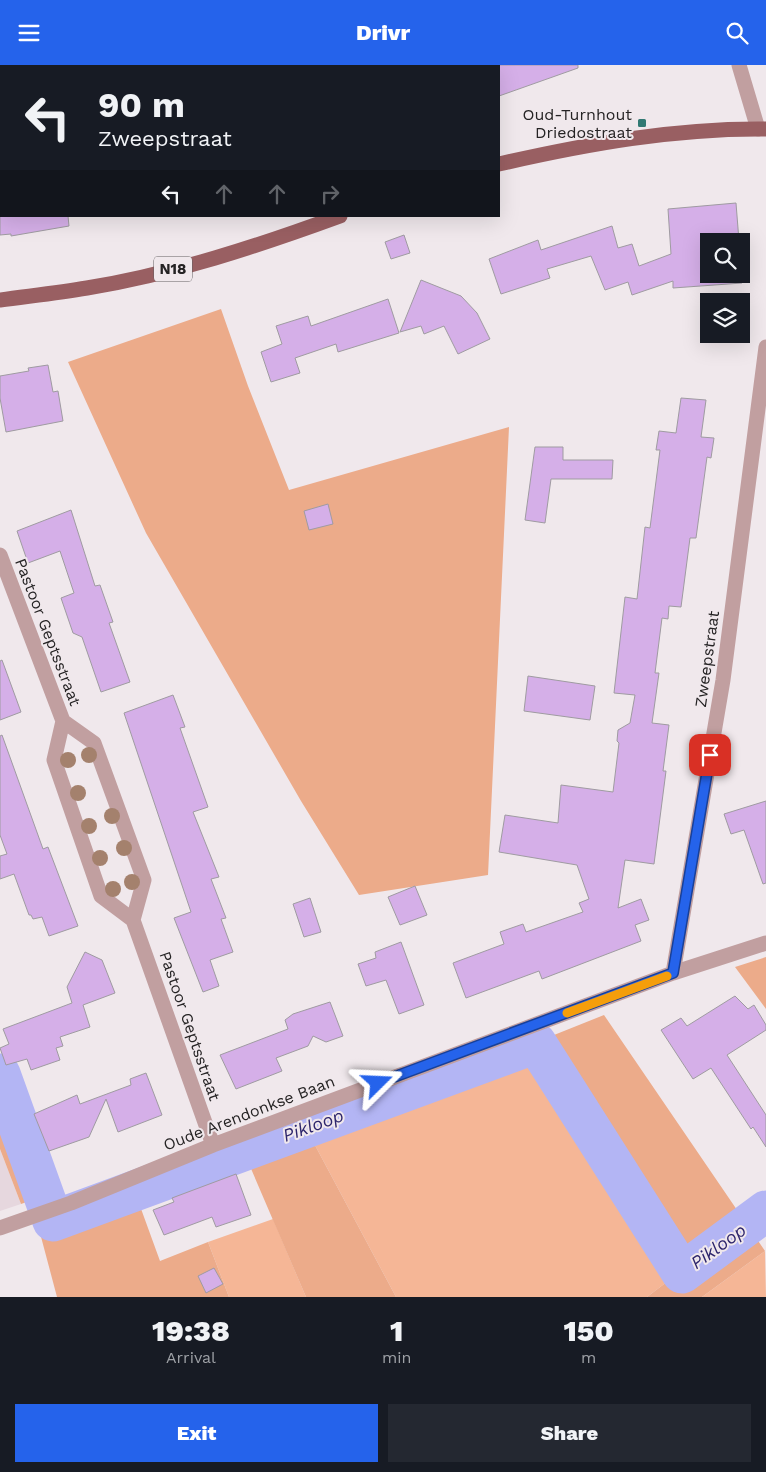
<!DOCTYPE html>
<html lang="en">
<head>
<meta charset="utf-8">
<style>
  body { margin:0; font-family:"Work Sans",sans-serif; background:#242831; color:#f1f3f6; height:100vh; display:flex; flex-direction:column; font-size:19px; white-space:nowrap }
  * { box-sizing:border-box; margin:0 }
  p { font-size:16px; color:#9ea1a6 }
  .icon { flex:none; width:28px; height:28px; fill:none; stroke:currentColor; stroke-width:2; stroke-linecap:round; stroke-linejoin:round }
  .map { position:relative; height:1232px; overflow:hidden }
  .panel { display:flex; flex-direction:column; background:#171b24; flex:1 }
  .panel>* { flex:none }
  .guide { position:absolute; left:0px; top:0px; width:500px; height:152px; box-shadow:0 5px 20px #0002; background:#171b24; color:#f1f3f6; overflow:hidden }
  .fabs { position:absolute; left:700px; top:168px; display:grid; gap:10px }
  .fabs a { display:grid; place-items:center; width:50px; height:50px; border-radius:0px; background:#171b24; box-shadow:0 5px 20px #0002; font-size:25px }
  .pin { position:absolute; display:grid; place-items:center; width:42px; height:42px; color:#fff; margin:-21px; border-radius:10px; box-shadow:0 2px 8px #0006 }
  .me { position:absolute; width:55px; margin:-28px; rotate:69deg; stroke-linejoin:round; filter:drop-shadow(0 0 4px #0008) }
  .turn { display:flex; align-items:center; gap:18px; height:105px; padding:0 15px; font-size:22px }
  .turn .icon { width:65px; height:65px; stroke-width:2.5 }
  .turn b { display:block; font-size:35px; line-height:42px }
  .lanes { display:flex; align-items:center; height:48px; padding:0 15px; background:#0003; justify-content:center; gap:25px; direction:ltr }
  .lanes .off { opacity:.35 }
  .eta { display:flex; justify-content:space-evenly; align-items:center; height:85px; text-align:center }
  .eta b { font-size:30px; font-weight:800; line-height:35px }
  .action { display:flex; gap:10px; margin-top:auto; padding:10px 15px }
  .action a { flex:1; height:58px; border-radius:0px; background:#2563eb; color:#fff; font-size:20px; font-weight:800; line-height:58px; text-align:center }
  .action a+a { background:#242831; color:#f1f3f6 }
  header { display:flex; justify-content:space-between; align-items:center; height:65px; padding:0 15px; background:#2563eb; color:#fff; font-size:22px; font-weight:800 }
  .map>svg:first-child { display:block }
  .built { fill:#e6d7de }
  .green { fill:#f5b696 }
  .forest { fill:#ecab8a }
  .lines { fill:none; stroke-linecap:round; stroke-linejoin:round }
  .river { stroke:#b3b5f4; stroke-width:41 }
  .building { fill:#d5afe8; stroke:#9f9ba1 }
  .street { stroke:#c19fa0; stroke-width:15 }
  .primary { stroke:#995f62; stroke-width:15 }
  .tree { fill:#a4816d }
  .route-casing { stroke:#184099; stroke-width:12 }
  .route { stroke:#2563eb; stroke-width:9 }
  .slow { stroke:#f59e0b; stroke-width:9 }
  .poi-dot { fill:#317973; stroke:#f0e8ec; stroke-width:2 }
  .labels { text-anchor:middle; dominant-baseline:central; stroke-width:4; stroke-linejoin:round; paint-order:stroke }
  .shield { fill:#f0e8ec; stroke:#625e60; stroke-width:1 }
  .shield-label { font-size:15px; font-weight:bold; fill:#252324 }
  .poi-label { font-size:16px; fill:#252324; stroke:#f0e8ec; text-anchor:end }
  .street-label { font-size:16px; fill:#252324; stroke:#f0e8ec }
  .water-label { font-size:18px; font-style:italic; fill:#2d256c; stroke:#f0e8ec }
</style>
</head>
<body>
<header><svg class="icon" aria-label="menu" viewBox="0 0 24 24"><path d="M4 6h16M4 12h16M4 18h16"/></svg>Drivr<svg class="icon" aria-label="search" viewBox="0 0 24 24"><circle cx="10" cy="10" r="6"/><path d="M15 15l6 6"/></svg></header>
<div class="map">
<svg width="766" height="1232" viewBox="0 0 766 1232">
  <rect width="100%" height="100%" fill="#f0e8ec"/>
  <path class="built" d="M0,1084l21,55 -21,7z"/>
  <path class="green" d="M524,992l148,221 -25,19h-251l-87,-163z
    M273,1154l33,78h-77l-21,-55z
    M765,1186l1,46h-64z"/>
  <path class="forest" d="M221,244l27,77 41,104 220,-63 -21,448 -129,20 -58,-94 -155,-268 -78,-171z
    M766,892v52l-31,-42z
    M604,950l161,236 -63,46h-55l25,-19 -148,-221 25,-20z
    M0,1009l44,122 -23,8 -21,-55z
    M309,1069l87,163h-90l-60,-140z
    M136,1130l24,66 48,-19 21,55h-172l-17,-64z"/>
  <g class="lines">
    <path class="river" d="M0,1009l53,147 483,-178 146,230 84,-62"/>
  </g>
  <path class="building" d="M499,0h79v3l-79,28z
    M736,138l3,38h-30v33h32v-3l1,12 -69,5v-7l-41,14 -4,-13 -23,8 -14,-34 -44,13 3,9 -49,16 -12,-35 49,-19 3,10 71,-24 6,22 14,-4 7,22 32,-12 -3,-45z
    M0,151h68l1,10 -58,10v-2l-11,1z
    M404,170l6,18 -19,6 -6,-17z
    M421,215l40,16 16,17 13,26 -32,15 -14,-28 -20,8 -3,-8 -21,6z
    M388,234l11,34 -61,19 -2,-8 -41,14 5,15 -29,9 -10,-30 21,-8 -6,-18 32,-10 3,10z
    M48,300l5,27 5,-1 5,30 -57,11 -6,-34v-22l29,-5 -1,-3z
    M681,333l25,2 -5,37 13,1 -3,20 -4,-1 -11,81h-6l-9,69 -12,-1 -1,13 -6,-1 -7,55h4l-7,50 17,2 -6,46h3l-12,93 -29,-4 -7,48 23,-9 8,21 -14,5 6,16 -99,38 -3,-8 -73,27 -13,-35 51,-19 -4,-12 23,-8 3,8 57,-20 -4,-9 10,-4 -12,-34 -78,-13 6,-37 53,8 3,-38 52,7 6,-49 -2,-2 1,-11 12,-7 5,-28 -21,-2 11,-96 12,2 8,-72 5,1 10,-78h-4l3,-19 17,2z
    M535,382h28v13h50l-1,19h-61l-6,44 -20,-3z
    M328,439l5,20 -24,6 -5,-19z
    M71,445l24,76 5,-1 7,20 6,17 -4,1 21,59 -29,10 -19,-55 -9,-4 -12,-35 13,-5 -14,-42 -32,12 -11,-32z
    M2,595l19,52 -21,8v-59z
    M528,611l67,10 -5,34 -66,-9z
    M173,630l12,32 -5,1 28,79 -15,5 26,65 -8,2 15,39 -5,1 12,33 -23,8 9,26 -16,6 -29,-74 17,-6 -67,-199z
    M2,670l41,114 5,-2 30,79 -29,10 -7,-19 -9,2 -2,-4h-2l-15,-41 -14,5v-23l7,-2 -7,-19v-99z
    M766,736v82l-3,1 -19,-54 -13,4 -7,-20z
    M415,821l12,29 -27,10 -12,-28z
    M310,833l11,34 -17,5 -11,-33z
    M401,877l23,63 -25,9 -13,-34 -20,6 -8,-22 18,-6 -1,-6z
    M85,887l17,8 13,33 -32,12 7,22 -30,10 3,9 -7,2 4,12 -29,10 -4,-11 -21,6 -6,-17 9,-4 -6,-15 69,-26 -5,-16z
    M735,931l13,13 6,-4 12,20v5l-39,25 39,60v32l-13,-20 -2,2 -40,-61 -18,11 -32,-49 20,-12 6,8z
    M330,937l13,34 -17,6 -13,-6 -5,10 -32,12 6,13 -46,18 -16,-34 68,-26 -3,-9 8,-6z
    M146,1008l16,42 -44,17 -12,-33 -17,38 -40,14 -15,-37 43,-19 3,9 51,-19 -1,-6z
    M236,1109l15,41 -35,12 -4,-10 -48,18 -11,-25 21,-8 -2,-4z
    M214,1203l9,16 -17,9 -8,-17z"/>
  <g class="lines">
    <path class="street" d="M739,0l19,64
      M430,1l1,-1
      M0,490l63,166 31,22 50,137 -11,40 80,225
      M63,656l-9,39 47,136 32,24
      M673,908l50,-293 43,-333
      M0,1163l71,-25 142,-58 460,-172 93,-30"/>
    <path class="primary" d="M499,99c88,-20 176,-36 267,-35
      M0,235c29,-4 58,-7 87,-12 86,-14 171,-42 253,-72"/>
  </g>
  <g class="tree">
    <circle cx="89" cy="690" r="8"/>
    <circle cx="68" cy="695" r="8"/>
    <circle cx="78" cy="728" r="8"/>
    <circle cx="112" cy="751" r="8"/>
    <circle cx="89" cy="761" r="8"/>
    <circle cx="124" cy="783" r="8"/>
    <circle cx="100" cy="793" r="8"/>
    <circle cx="132" cy="817" r="8"/>
    <circle cx="113" cy="824" r="8"/>
  </g>
  <g class="lines">
    <defs>
      <path id="route" d="M378,1018l295,-110 37,-218"/>
    </defs>
    <use href="#route" class="route-casing"/>
    <use href="#route" class="route"/>
    <path class="slow" d="M567,948l100,-37"/>
  </g>
  <rect class="poi-dot" x="637" y="53" width="10" height="10" rx="2.5"/>
  <g class="labels">
    <rect class="shield" x="154" y="191.5" width="38" height="25" rx="4"/>
    <g class="shield-label">
      <text x="173" y="204">N18</text>
    </g>
    <g class="poi-label">
      <text x="632" y="49">Oud-Turnhout<tspan x="632" dy="18">Driedostraat</tspan></text>
    </g>
    <g class="street-label">
      <text transform="translate(48 567) rotate(69)">Pastoor Geptsstraat</text>
      <text transform="translate(707 594) rotate(-82)">Zweepstraat</text>
      <text transform="translate(190 961) rotate(71)">Pastoor Geptsstraat</text>
      <text transform="translate(249 1048) rotate(-21)">Oude Arendonkse Baan</text>
    </g>
    <g class="water-label">
      <text transform="translate(313 1060) rotate(-20)">Pikloop</text>
      <text transform="translate(718 1181) rotate(-36)">Pikloop</text>
    </g>
  </g>
</svg>
<div class="fabs">
<a><svg class="icon" aria-label="search" viewBox="0 0 24 24"><circle cx="10" cy="10" r="6"/><path d="M15 15l6 6"/></svg></a>
<a><svg class="icon" aria-label="layers" viewBox="0 0 24 24"><path d="M12 4l9 5-9 5-9-5zM3 14l9 5 9-5"/></svg></a>
</div>
<div class="pin" style="left:710px;top:690px;background:#d93025"><svg class="icon" aria-label="arrive" viewBox="0 0 24 24"><path d="M6 21V4h12l-3 4 3 4H6"/></svg></div>
<svg class="me" style="left:378px;top:1018px" viewBox="-20 -20 40 40"><path d="M0-17L14 15 0 8-14 15z" fill="#2563eb" stroke="#fff" stroke-width="4"/></svg>
<div class="guide">
<div class="turn"><svg class="icon" aria-label="left" viewBox="0 0 24 24"><path d="M17 20v-9H6M10 6l-5 5 5 5"/></svg><div><b>90 m</b>Zweepstraat</div></div>
<div class="lanes"><svg class="icon" aria-label="left" viewBox="0 0 24 24"><path d="M17 20v-9H6M10 6l-5 5 5 5"/></svg><svg class="icon off" aria-label="ahead" viewBox="0 0 24 24"><path d="M12 20V5M6 11l6-6 6 6"/></svg><svg class="icon off" aria-label="ahead" viewBox="0 0 24 24"><path d="M12 20V5M6 11l6-6 6 6"/></svg><svg class="icon off" aria-label="right" viewBox="0 0 24 24"><path d="M7 20v-9h11M14 6l5 5-5 5"/></svg></div>
</div>
</div>
<section class="panel">
<div class="eta">
<div><b>19:38</b><p>Arrival</p></div>
<div><b>1</b><p>min</p></div>
<div><b>150</b><p>m</p></div>
</div>
<div class="action"><a>Exit</a><a>Share</a></div>
</section>
</body>
</html>
